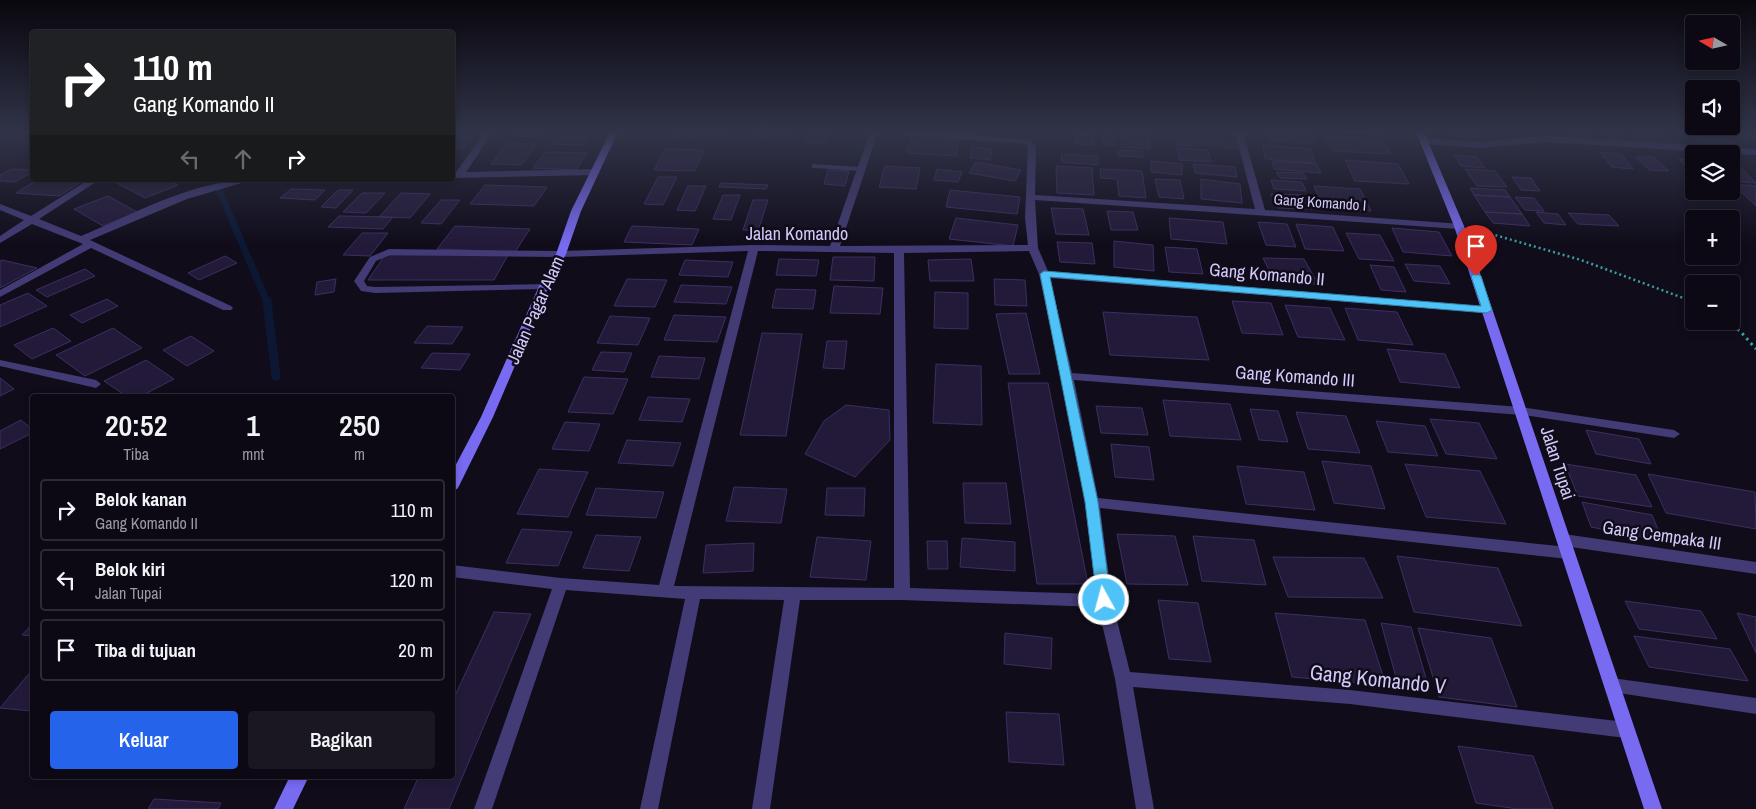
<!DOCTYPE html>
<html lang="id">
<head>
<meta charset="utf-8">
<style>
  body { margin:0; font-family:"Archivo Narrow",sans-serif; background:#1a1722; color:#f1f3f6; height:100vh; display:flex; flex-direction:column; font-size:19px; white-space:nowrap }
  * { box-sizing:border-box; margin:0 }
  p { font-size:16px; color:#9a9aa0 }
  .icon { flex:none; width:28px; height:28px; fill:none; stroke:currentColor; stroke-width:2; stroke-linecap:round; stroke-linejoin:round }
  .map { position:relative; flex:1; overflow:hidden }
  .drawer { position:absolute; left:30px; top:394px; width:425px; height:385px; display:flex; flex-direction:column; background:#0c0914; border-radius:5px; box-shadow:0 2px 8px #0003,0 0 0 1px #2c2a34 }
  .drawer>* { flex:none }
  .hud { position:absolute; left:30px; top:30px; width:425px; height:152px; border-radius:5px; box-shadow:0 2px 8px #0003,0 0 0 1px #2c2a34; background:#202124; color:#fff; overflow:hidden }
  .needle { width:32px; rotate:279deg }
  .buttons { position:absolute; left:1685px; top:15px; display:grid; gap:10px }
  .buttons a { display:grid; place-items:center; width:55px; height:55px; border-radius:5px; background:#0c0914; box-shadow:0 2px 8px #0003,0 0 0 1px #2c2a34; font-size:25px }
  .pin { position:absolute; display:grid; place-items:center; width:42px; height:42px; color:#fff; margin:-51px -21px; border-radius:50% 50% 50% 0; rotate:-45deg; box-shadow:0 0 5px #0007 }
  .pin .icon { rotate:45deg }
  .me { position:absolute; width:55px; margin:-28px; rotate:353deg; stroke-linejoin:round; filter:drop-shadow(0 0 4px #0008) }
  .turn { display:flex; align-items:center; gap:18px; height:105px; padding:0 20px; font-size:22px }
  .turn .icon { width:65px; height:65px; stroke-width:2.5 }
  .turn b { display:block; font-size:35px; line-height:42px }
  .lanes { display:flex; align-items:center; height:48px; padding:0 20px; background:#0003; justify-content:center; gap:25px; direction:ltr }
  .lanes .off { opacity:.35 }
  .eta { display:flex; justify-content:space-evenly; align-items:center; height:85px; text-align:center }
  .eta b { font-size:30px; font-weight:600; line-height:35px }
  .button { display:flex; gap:10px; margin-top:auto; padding:10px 20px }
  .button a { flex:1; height:58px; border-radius:5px; background:#2563eb; color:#fff; font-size:20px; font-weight:600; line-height:58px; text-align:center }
  .button a+a { background:#1a1722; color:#f1f3f6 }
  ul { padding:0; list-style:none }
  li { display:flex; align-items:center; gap:15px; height:62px; margin:0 10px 8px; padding:0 10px; border:2px solid #2c2a34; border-radius:5px }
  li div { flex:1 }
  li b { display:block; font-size:19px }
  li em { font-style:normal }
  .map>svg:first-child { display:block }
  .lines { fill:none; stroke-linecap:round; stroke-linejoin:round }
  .stream-far1 { stroke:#0c1833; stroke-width:7 }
  .stream { stroke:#0c1833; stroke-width:9 }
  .building { fill:#231a39; stroke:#3d2e63 }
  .path-far1 { stroke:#37a0a2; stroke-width:2.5; stroke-dasharray:2 3; stroke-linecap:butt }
  .path { stroke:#37a0a2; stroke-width:3; stroke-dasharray:2.5 4; stroke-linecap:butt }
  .lane { fill:#423b75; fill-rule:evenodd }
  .street { fill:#423b75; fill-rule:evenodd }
  .secondary { fill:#786af1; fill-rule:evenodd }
  .route { fill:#4fc3f7; stroke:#337fa1 }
  .labels { text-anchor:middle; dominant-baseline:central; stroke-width:5; stroke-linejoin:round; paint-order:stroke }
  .far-street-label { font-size:15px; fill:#d3cafa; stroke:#100c1a }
  .street-label { font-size:18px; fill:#d3cafa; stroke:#100c1a }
  .near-street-label { font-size:21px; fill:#d3cafa; stroke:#100c1a }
</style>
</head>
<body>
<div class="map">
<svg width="1756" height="809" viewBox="0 0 1756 809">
  <rect width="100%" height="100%" fill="#100c1a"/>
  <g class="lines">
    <path class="stream-far1" d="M215,180l52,122"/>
    <path class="stream" d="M267,301l9,75"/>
  </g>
  <path class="building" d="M518,132h25l-4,5 -24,-1z
    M671,132h2l52,2 -3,6 -55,-2z
    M755,132h40l-2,7 -40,-1z
    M1102,132h12l1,14 -12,-1z
    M1120,132l28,2 2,15 -28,-2z
    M1268,132h44l3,12 -46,-4z
    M1337,132h47l1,3z
    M1445,132h34l5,6 -36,-2z
    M1561,132h23l8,7 -24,-1z
    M1601,132h15l9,8 -17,-1z
    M1628,132h33l13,12 -35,-2z
    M1686,132h33l15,11 -34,-1z
    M807,134h21l-3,9 -20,-1z
    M912,134l47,3 -3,19 -49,-3z
    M1075,134l18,1 1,10 -18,-1z
    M1734,134h13l8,5h-13z
    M452,136l21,1 -10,11h-11z
    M556,136l32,1 -5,8 -33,-1z
    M1324,136l58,3 9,15 -59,-3z
    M1175,138l20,1 2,7 -20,-1z
    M1199,140l41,3 1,6 -41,-4z
    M507,143l30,1 -16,21 -30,-1z
    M1263,145l48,4 4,14 -50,-4z
    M973,147l19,2 -2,11 -20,-2z
    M1177,148l31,2 3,12 -32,-2z
    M665,149l39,1 -9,21 -41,-1z
    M1117,150l25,1 1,6 -25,-1z
    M545,152l42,1 -11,17 -43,-2z
    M1600,152l21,2 12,15 -21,-2z
    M1061,154l37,2v9l-36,-3z
    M1455,155l22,2 8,11 -24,-2z
    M1635,157h18l16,14 -19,-1z
    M1679,159l15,1v12h-2z
    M1345,160l53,4 11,20 -54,-3z
    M1151,161l31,3v11l-31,-3z
    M1272,161l45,3 4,9 -47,-4z
    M976,162l45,8 -6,11 -46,-8z
    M1193,164l42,3 2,10 -42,-4z
    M885,166l35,2 -4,21 -37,-2z
    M1056,166l36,2 2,27 -37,-2z
    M1731,167l10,1 15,15 -25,-2z
    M11,169l21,1v2l-17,10 -15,-1v-6z
    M937,169l25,3 -4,10 -24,-2z
    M1100,169l42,2 4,27 -27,-2 -2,-17 -16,-1z
    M1465,169l30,2 12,16 -30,-1z
    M828,170l21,1 -4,15 -21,-2z
    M1276,172l27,1 4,6 -27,-1z
    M658,177h19l-14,28 -19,-1z
    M1512,177l19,1 9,13 -19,-1z
    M1155,179l25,1 4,19 -25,-2z
    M1201,179l39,5 2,19 -41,-4z
    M37,180h47l-25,16 -43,-3z
    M123,180h45l10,5 -33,13 -28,-15z
    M1271,180l31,2 4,9 -32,-2z
    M721,183l47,2 -2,4 -47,-2z
    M1733,184l23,2v20z
    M485,185l62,2 -13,19 -64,-2z
    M688,186h18l-11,25 -18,-1z
    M1314,186l46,3 11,22 -48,-3z
    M1470,188l35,2 5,7 -36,-2z
    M291,189l34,1 -10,10 -35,-2z
    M338,190h15l-17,18 -15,-1z
    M950,190l70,7 -3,17 -71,-7z
    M362,193h23l-19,20 -23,-1z
    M401,193l29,1 -20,24 -31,-1z
    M1271,194l35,1 9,14 -37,-1z
    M723,195h17l-9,25 -18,-1z
    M1474,195l36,2 12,17 -37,-2z
    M108,196l29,16 -34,14 -29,-17z
    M1515,197l19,1 10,13 -19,-1z
    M441,200h19l-19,24 -20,-1z
    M753,200h15l-10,31 -15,-1z
    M1051,208l32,1 6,26 -33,-1z
    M1107,211l26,1 5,18h-27z
    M1485,212l37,2 8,12 -37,-3z
    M1536,212l22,2 8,11 -22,-2z
    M1568,213l41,2 10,11 -41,-2z
    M339,216l54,1 -10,12 -55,-2z
    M956,218l62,7 -5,21 -64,-7z
    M1169,218l54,4 4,22 -56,-5z
    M1258,222l29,2 9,23 -30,-2z
    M1296,224l37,3 11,24 -39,-2z
    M455,226l75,3 -15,23 -78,-3z
    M632,226l67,3 -7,16 -68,-3z
    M1392,228l47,4 13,24 -49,-4z
    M362,233h26l-18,23 -27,-1z
    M1346,233l34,2 14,26 -35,-2z
    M1114,241l39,4 1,26 -40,-4z
    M1057,242l35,1 3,21 -35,-2z
    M1165,247l32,2 6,25 -34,-2z
    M385,255h123l-14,25h-126z
    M225,256l12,7 -38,17 -11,-7z
    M833,257h42l-1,24 -44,-1z
    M1263,258l41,1 14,25 -43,-1z
    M779,259l40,1 -3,16 -40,-1z
    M971,259l3,22h-44l-2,-21z
    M2,260l35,8 -37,20v-27z
    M685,260l48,2 -5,15 -49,-2z
    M1405,264l35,2 10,18 -36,-3z
    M1370,265l24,2 12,25 -25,-2z
    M85,269l10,7 -48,21 -11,-7z
    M336,279l-2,13 -19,3 2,-13z
    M627,279l40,1 -12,27 -41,-1z
    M994,279l31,1 2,26 -32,-1z
    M681,285l51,2 -6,17 -52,-2z
    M834,286l49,2 -3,26 -50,-1z
    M776,289l40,1 -3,19 -41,-1z
    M935,292l33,1v36l-34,-1z
    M28,293l19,13 -47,21v-22z
    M107,299l11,7 -36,17 -12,-8z
    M1232,301l39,2 12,32 -41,-2z
    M1285,305l45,3 15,32 -47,-3z
    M1345,308l52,4 16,33 -55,-5z
    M1103,312l94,5 12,43 -99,-5z
    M1026,313l14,61h-31l-13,-60z
    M674,315l52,2 -9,25 -53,-2z
    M610,316l40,2 -12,27 -41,-2z
    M427,326l36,1 -11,17 -38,-1z
    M53,328l18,13 -39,18 -18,-14z
    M113,328l29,20 -57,28 -29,-21z
    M762,333l40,1 -16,102 -46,-1z
    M191,336l23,15 -27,15 -24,-16z
    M827,341h20l-3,28 -21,-1z
    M1387,349l58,5 15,34 -60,-6z
    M601,352l31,1 -8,19 -32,-2z
    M432,353l38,1 -10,16 -39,-2z
    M659,356l46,2 -6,21 -48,-2z
    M146,360l28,19 -33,17h-15l-22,-15z
    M936,364l45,2 1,59 -49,-2z
    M584,377l44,2 -15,35 -45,-2z
    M0,378l14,11 -14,7z
    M1008,383h40l40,201h-51z
    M648,397l42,2 -8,23 -43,-2z
    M1163,400l67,4 11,36 -71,-4z
    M846,405l43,5 1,30 -35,37 -50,-23 19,-33z
    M1096,406l46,2 6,27 -47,-2z
    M1250,409l28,2 10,31 -29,-2z
    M1296,412l50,4 14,37 -52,-4z
    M1430,419l49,4 18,36 -51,-5z
    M21,420l11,9v4l-32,16v-18z
    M1376,421l49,5 13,30 -50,-4z
    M565,422l35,2 -11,27 -37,-2z
    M1586,430l53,9 12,25 -55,-10z
    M627,440l54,3 -8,23 -55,-3z
    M1111,444l38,3 5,33 -39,-3z
    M1322,461l49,5 14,43 -51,-6z
    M1405,464l75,7 26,53 -80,-7z
    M1565,464l71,11 16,32 -74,-11z
    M1237,466l67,6 11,38 -69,-6z
    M539,469l49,3 -20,45 -51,-3z
    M1648,474l107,18 1,37 -90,-16z
    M963,483h43l5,41 -46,-1z
    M734,487l53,2 -6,34 -55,-2z
    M596,488l68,4 -8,26 -70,-3z
    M827,488h38l-1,28 -39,-1z
    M1582,502l70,13 11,26 -72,-14z
    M522,529l50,3 -14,34 -52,-3z
    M1117,534l58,2 13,49 -61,-1z
    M596,535l45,2 -12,34 -46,-3z
    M1193,536l61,4 12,45 -64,-4z
    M817,537l54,4 -5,39 -56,-3z
    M962,538l53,4v29l-55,-4z
    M927,541h20l1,28h-20z
    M754,543l-1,28 -50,2 3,-28z
    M1397,556l101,12 24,58 -108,-14z
    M1273,557l91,1 19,40 -95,-1z
    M1158,600l40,3 13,59 -42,-3z
    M1625,601l76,10 16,28 -78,-10z
    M494,612l37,2 -82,195h-45l15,-33h33v-74z
    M1275,613l90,7 21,65 -94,-8z
    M1737,613l19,4v36z
    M1381,623l30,4 17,58 -31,-4z
    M32,624v12l-10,-1z
    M1418,628l73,10 26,69 -78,-10z
    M1005,633l47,5 -1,31 -47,-5z
    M1634,636l96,13 18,32 -99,-14z
    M32,670v41l-32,-3z
    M1006,712l53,2 5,51 -55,-3z
    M1458,746l75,10 20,53h-35l-42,-6z
    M154,799l67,4 -3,6h-70z"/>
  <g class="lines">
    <path class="path-far1" d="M1481,231l100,29 113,42"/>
    <path class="path" d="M1691,301l3,1
      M1727,321l14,11 15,17"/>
    <path class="lane" d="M812,164l49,3 4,2 -4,2 -46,-3h-3z
      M389,249l172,2 5,3 -5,3 -171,-2 -14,6 -12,20 3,5 8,1 172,-3 2,2 -2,2 -3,1 -169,4 -14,-2 -7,-10 16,-24z
      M0,360l96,20 5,4 -5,4 -96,-22z
      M1521,407l153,23 6,4 -6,4 -157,-24 -2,-3z"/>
    <path class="street" d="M485,132h8l-27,40 129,-3 5,3 -5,3 -143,3v-6h4z
      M870,132h8l-38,114 188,-1 -3,-27 3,-71 -3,-3 -121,-9 -4,-3h38l93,8 5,7 -1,48 220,14 -20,-77h8l22,78 197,14 2,2 -5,3 -424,-29 3,48 10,23 439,36 6,3 -6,3 -437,-35 22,95 449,34 6,4 -6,4 -447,-35 24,118 470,49 5,2 2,4 -2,4 -5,2 -468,-51 12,93 18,71 220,18 276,32 6,2 3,6 -3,6 -6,2 -276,-34 -217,-17 21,122h-18l-21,-130 -17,-72 -196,-7h-102l-30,209h-18l32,-209 -84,-1 -42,210h-18l45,-210 -119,-9 -74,219h-18l78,-220 -100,-12v-12l109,13 98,7 89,-334 -187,6 -5,-3 5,-3 193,-6 76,1zM758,251l136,2v335l-220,-2zM1029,251l10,23 22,102 24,126 11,92 -186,-6 -6,-335z
      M1546,136l210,13v6l-210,-13 -66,6 -55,-4 -4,-3 4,-3 55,4z
      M88,180h11l-60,39 42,17c54,-22 111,-56 171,-56l-65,19 -97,41 141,66 2,2 -2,2h-8l-132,-62 -91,49v-7l83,-46 -51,-20 -32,19v-7l24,-16 -24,-10v-6l31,12z
      M1564,534l192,28v12l-192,-28 -5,-2 -2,-4 2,-4z
      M1612,678l144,20v16l-144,-22 -6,-2 -2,-5 2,-5z"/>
    <path class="secondary" d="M610,132h8l-37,79 -15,43 -17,32 -56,131 -34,69 -2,3 -5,2v-19l29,-55 58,-131 17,-32 15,-43z
      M1416,132h8l40,94 198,583h-18l-190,-583z
      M290,776h19l-16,33h-19z"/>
  </g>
  <linearGradient id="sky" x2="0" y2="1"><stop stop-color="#09070e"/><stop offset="0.54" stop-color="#313449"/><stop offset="1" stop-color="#313449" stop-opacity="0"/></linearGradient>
  <rect width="1756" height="245" fill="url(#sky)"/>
  <path class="route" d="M1044,271l437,35 -10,-30 5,-3 5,3 11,34 -5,3 -437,-36 48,225 13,98 -2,5 -5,1 -5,-1 -2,-5 -12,-98 -45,-228z"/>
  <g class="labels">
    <g class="far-street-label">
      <text transform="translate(1320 202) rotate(4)">Gang Komando I</text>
    </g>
    <g class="street-label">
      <text x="797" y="233">Jalan Komando</text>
      <text transform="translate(1267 274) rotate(5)">Gang Komando II</text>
      <text transform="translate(535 310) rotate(-66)">Jalan Pagar Alam</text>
      <text transform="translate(1295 376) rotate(4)">Gang Komando III</text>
      <text transform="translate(1558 463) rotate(72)">Jalan Tupai</text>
      <text transform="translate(1662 535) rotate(8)">Gang Cempaka III</text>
    </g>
    <g class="near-street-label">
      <text transform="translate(1378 679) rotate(6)">Gang Komando V</text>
    </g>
  </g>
</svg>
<div class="buttons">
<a><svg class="needle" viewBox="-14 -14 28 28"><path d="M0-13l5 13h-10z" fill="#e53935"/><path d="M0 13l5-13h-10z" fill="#9a9aa0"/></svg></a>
<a><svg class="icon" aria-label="sound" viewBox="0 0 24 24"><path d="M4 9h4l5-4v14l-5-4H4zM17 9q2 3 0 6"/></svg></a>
<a><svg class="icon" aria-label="layers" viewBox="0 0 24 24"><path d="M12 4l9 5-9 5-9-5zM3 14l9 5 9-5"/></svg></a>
<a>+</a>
<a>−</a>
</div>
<div class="pin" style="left:1476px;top:276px;background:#d93025"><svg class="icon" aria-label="arrive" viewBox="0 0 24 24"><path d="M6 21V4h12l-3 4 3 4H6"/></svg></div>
<svg class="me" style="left:1104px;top:600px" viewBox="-20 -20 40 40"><circle r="17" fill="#4fc3f7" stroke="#fff" stroke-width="3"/><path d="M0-11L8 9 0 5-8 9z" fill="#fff"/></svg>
<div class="hud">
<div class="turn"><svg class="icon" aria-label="right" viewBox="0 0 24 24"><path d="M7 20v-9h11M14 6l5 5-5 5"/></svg><div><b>110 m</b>Gang Komando II</div></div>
<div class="lanes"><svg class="icon off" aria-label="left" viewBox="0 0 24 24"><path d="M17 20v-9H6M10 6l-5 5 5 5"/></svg><svg class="icon off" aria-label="ahead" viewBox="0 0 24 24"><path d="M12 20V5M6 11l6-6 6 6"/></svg><svg class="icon" aria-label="right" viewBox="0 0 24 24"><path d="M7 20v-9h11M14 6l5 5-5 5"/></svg></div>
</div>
<section class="drawer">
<div class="eta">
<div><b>20:52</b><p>Tiba</p></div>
<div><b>1</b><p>mnt</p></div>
<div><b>250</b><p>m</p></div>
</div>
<ul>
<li><svg class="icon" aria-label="right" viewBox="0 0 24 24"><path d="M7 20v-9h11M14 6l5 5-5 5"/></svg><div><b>Belok kanan</b><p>Gang Komando II</p></div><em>110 m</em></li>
<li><svg class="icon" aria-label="left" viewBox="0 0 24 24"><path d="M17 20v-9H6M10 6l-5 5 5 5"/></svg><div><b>Belok kiri</b><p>Jalan Tupai</p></div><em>120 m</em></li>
<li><svg class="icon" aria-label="arrive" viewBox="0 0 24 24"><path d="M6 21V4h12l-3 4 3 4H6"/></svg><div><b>Tiba di tujuan</b></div><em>20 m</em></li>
</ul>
<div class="button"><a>Keluar</a><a>Bagikan</a></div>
</section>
</div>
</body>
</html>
